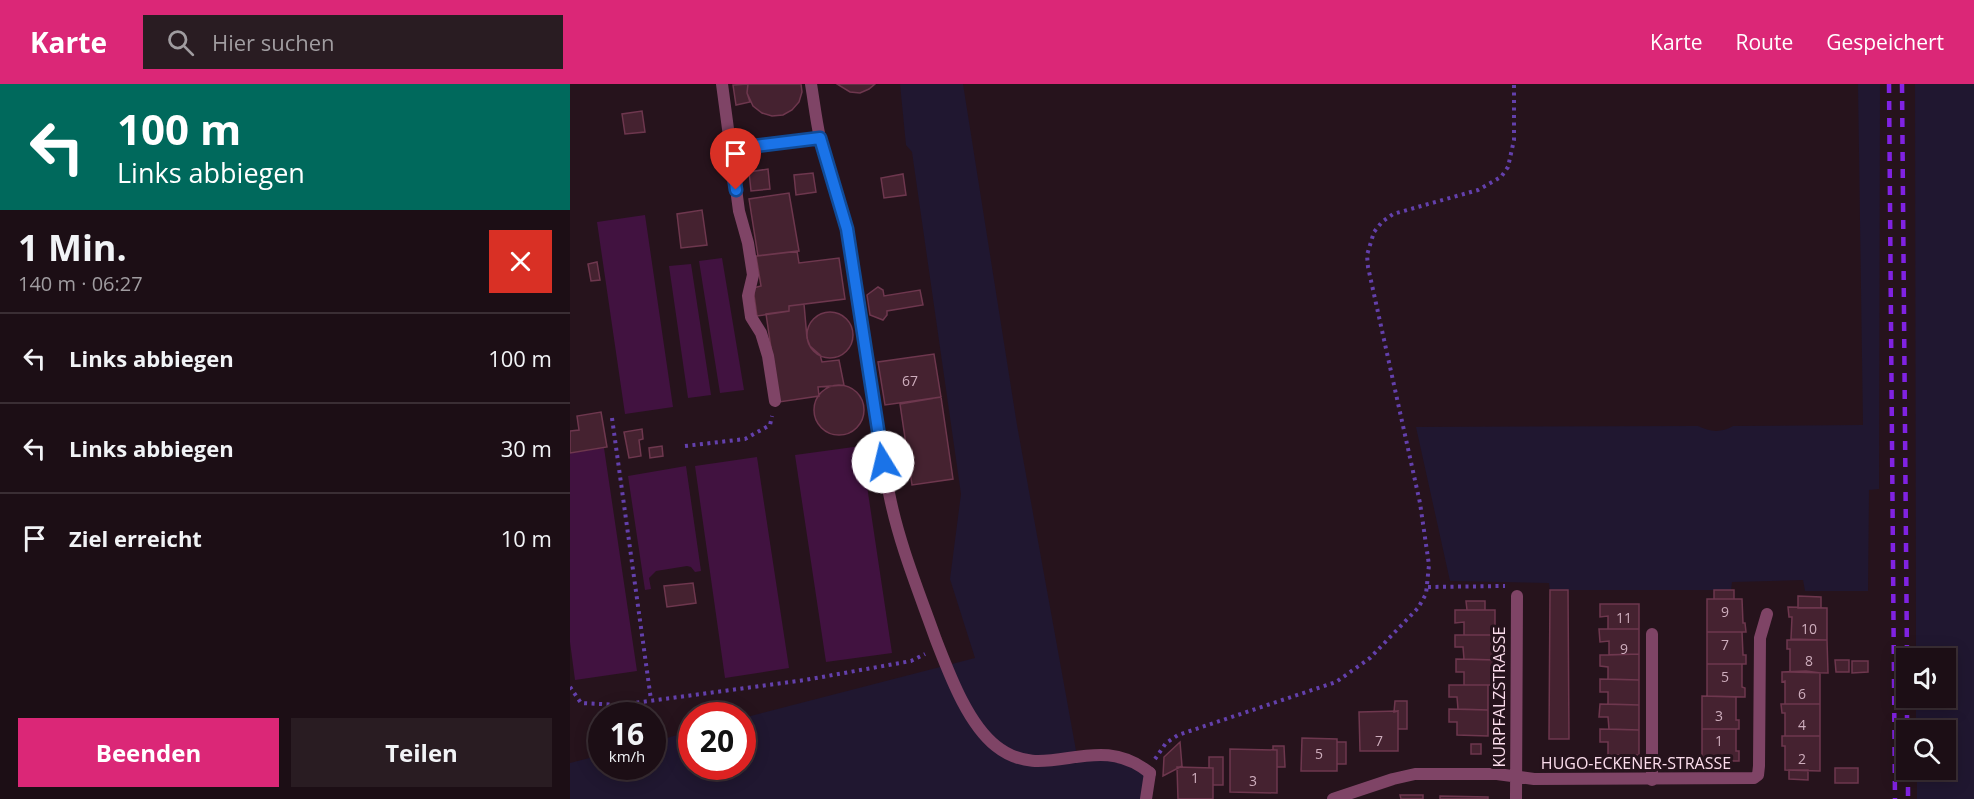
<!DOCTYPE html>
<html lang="de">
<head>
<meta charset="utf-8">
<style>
  body { margin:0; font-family:"Open Sans",sans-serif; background:#291c22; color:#f1f3f6; height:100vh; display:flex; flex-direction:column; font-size:22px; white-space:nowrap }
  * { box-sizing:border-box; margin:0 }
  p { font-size:20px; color:#a09ca0 }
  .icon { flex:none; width:33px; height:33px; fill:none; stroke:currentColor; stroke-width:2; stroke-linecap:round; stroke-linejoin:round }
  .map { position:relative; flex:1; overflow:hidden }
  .details { display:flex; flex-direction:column; background:#1c0e15; width:570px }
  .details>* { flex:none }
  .hud { background:#00695c; color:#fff; overflow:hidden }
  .fabs { position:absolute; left:1326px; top:564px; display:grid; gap:12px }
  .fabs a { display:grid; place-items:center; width:60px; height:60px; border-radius:0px; background:#1c0e15; box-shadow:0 3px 15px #0003,0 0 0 2px #3a2e34; font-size:30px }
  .speed { position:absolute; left:18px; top:618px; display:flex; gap:12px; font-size:30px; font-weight:700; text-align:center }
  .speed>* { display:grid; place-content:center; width:78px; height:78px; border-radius:50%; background:#1c0e15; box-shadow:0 3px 15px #0003,0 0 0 2px #3a2e34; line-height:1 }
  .speed small { font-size:15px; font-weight:400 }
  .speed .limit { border:9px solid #d22; background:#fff; color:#111 }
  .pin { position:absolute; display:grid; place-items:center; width:51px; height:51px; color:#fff; margin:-62px -26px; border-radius:50% 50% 50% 0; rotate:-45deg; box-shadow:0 0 6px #0007 }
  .pin .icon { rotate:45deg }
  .me { position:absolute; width:66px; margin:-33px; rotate:351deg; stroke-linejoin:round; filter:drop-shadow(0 0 4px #0008) }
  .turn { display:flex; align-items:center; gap:21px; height:126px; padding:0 18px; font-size:27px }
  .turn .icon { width:78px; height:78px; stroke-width:2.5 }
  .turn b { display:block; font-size:42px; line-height:51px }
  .round { display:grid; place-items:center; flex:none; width:63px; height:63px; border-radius:0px; background:#291c22 }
  .head { display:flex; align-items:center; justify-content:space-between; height:102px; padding:0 18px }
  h1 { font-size:36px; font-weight:700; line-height:45px }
  .button { display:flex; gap:12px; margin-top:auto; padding:12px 18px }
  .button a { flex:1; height:69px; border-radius:0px; background:#db2777; color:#fff; font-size:24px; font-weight:700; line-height:69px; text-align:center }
  .button a+a { background:#291c22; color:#f1f3f6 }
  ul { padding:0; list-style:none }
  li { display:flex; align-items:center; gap:18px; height:90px; padding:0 18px; border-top:2px solid #3a2e34 }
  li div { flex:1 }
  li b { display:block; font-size:22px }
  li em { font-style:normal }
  header { display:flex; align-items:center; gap:36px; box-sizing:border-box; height:84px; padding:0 30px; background:#db2777; color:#fff }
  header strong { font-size:28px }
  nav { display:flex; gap:33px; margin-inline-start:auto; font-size:21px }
  .search { width:420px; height:54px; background:#291c22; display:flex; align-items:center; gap:15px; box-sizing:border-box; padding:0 21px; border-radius:0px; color:#a09ca0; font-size:22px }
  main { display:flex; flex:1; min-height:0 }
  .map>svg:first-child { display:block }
  .green { fill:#201730 }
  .water { fill:#411240 }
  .building { fill:#452230; stroke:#6e374e; stroke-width:1.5 }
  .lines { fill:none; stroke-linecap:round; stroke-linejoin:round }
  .path { stroke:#6340ac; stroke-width:4; stroke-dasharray:3 4.5; stroke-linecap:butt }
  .service { stroke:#7f4466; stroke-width:12 }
  .minor { stroke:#7f4466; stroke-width:12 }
  .rail { stroke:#8022e2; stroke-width:4.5; stroke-dasharray:9 8; stroke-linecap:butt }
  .route-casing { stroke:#114b97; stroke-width:15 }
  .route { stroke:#1a73e8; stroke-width:10 }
  .labels { text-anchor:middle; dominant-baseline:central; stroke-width:6; stroke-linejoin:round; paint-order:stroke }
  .number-label { font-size:14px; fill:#ceaebd }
  .street-label { font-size:16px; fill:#fbddec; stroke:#26131c }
</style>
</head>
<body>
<header>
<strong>Karte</strong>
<div class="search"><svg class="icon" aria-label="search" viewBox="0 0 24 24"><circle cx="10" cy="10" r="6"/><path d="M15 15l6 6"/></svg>Hier suchen</div>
<nav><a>Karte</a><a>Route</a><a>Gespeichert</a></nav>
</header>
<main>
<section class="details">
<div class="hud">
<div class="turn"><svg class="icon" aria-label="left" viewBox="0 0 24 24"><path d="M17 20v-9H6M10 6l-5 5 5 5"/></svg><div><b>100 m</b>Links abbiegen</div></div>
</div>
<div class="head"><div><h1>1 Min.</h1><p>140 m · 06:27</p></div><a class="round" style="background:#d93025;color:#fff"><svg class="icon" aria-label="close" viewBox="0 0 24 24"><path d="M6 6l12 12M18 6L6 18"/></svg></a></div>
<ul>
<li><svg class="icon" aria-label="left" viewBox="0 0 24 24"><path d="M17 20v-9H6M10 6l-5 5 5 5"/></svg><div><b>Links abbiegen</b></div><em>100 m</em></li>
<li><svg class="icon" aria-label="left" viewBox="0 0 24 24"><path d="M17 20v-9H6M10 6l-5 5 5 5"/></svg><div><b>Links abbiegen</b></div><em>30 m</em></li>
<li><svg class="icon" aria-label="arrive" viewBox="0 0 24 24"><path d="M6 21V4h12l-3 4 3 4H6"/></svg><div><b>Ziel erreicht</b></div><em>10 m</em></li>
</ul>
<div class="button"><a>Beenden</a><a>Teilen</a></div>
</section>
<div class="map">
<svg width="1404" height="715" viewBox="0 0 1404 715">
  <rect width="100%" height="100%" fill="#26131c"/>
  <path class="green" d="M330,0h63l54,341 60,331 20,-2 53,19 -4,26h-576v-36l31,-8 1,11h50l1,-24 38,-11 1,35h50l1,-48 232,-60 -25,-79 11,-85 -49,-342 -6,-7z
    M1288,0h22l-1,405 -10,1 -1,101h-63l-2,-11 -71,2 -1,8h-181l-1,-7 -99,-2 -34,-154 282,-1c12,6 23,7 35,0l130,-1z
    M1345,0h59v715h-57v-29h29v-40h-30v-32h30v-40h-30z"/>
  <path class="water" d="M75,131l28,192 -48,7 -28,-192z
    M152,174l22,132 -24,3 -21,-132z
    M121,180l20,131 -23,3 -19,-132z
    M291,362l31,207 -66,9 -31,-207z
    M34,364l33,223 -62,9 -5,-38v-189z
    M187,373l32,211 -64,10 -30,-212z
    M116,382l15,105 -6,1 -4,-5 -4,-1 -31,5 -7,7 2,11 -6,1 -17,-114z"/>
  <path class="building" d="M178,0h53l1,8 -3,10 -7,8 -9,5 -11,1 -10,-3 -9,-7 -6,-13z
    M178,0l-1,9 3,9 -14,3 -3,-20z
    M267,0h38l-6,5 -9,4 -10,-1z
    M72,27l3,21 -20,2 -3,-20z
    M198,85l2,20 -19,2 -2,-19z
    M243,89l3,19 -20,3 -2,-20z
    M333,90l3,21 -22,3 -3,-20z
    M219,109l10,58 -41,5 -9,-57z
    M132,126l5,35 -26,3 -4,-34z
    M227,167l2,12 40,-5 6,41 -56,7v5l-32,5 -4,-28 8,-2 -5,-30z
    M27,178l3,18 -9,1 -3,-17z
    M308,203l5,3 1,6 36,-6 3,15 -36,6v4l-4,5 -13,-5 -3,-20z
    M234,220l3,34 3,8 10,9 2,7 17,-2 5,25 -26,2 1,9 -40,6 -13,-88 23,-3v-5z
    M237 251a23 23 0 1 1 46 0a23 23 0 1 1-46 0Z
    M364,270l7,43 -56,8 -7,-43z
    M244 326a25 25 0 1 1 50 0a25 25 0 1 1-50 0Z
    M371,313l12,82 -41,6 -12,-81z
    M31,328l6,35 -37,6v-22l9,-1 -2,-14z
    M72,345l1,10 -4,1 2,16 -12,2 -5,-26z
    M92,362l1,10 -13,2 -1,-10z
    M123,499l3,20 -29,4 -3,-21z
    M980,506h18l1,149h-20z
    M1144,506h20v9h-20z
    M1228,512l23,1v11h-23z
    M1137,515h35l1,24h2l1,9h-39z
    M896,517h19v9h-18z
    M1030,520h39v25h-31v-13l-8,1z
    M1218,523l39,1v32l-36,-1 1,-22h-3z
    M885,526h40v25h-31v-13l-9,1z
    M1029,545h40v25l-30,1v-14l-9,1z
    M1137,548h35l1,23h3v9h-39z
    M885,551h40v25l-31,-1 -1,-12h-8z
    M1217,556h40l1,33 -38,-1v-23h-3z
    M1069,570v26l-31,-1v-12l-8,-1v-11z
    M886,575l39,1v25h-31v-13h-8z
    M1265,576h14v12h-13z
    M1282,577h16v11l-16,1z
    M1137,580h35v23l3,1v9l-38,-1z
    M1236,587l14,2v31h-35v-23l-3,1v-10z
    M1030,595l39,1v25l-31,-1v-12h-8z
    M879,601h39v25l-30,-1 -1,-12h-8z
    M1132,612l34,1v23h3v9h-37z
    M825,617h12v28h-9v-18l-4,1z
    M1030,620l39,1v25l-30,-1 -1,-12h-9z
    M1211,620h39v32h-35v-23h-3z
    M879,625l39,1v26l-31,-1v-13h-8z
    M828,627v40h-38l-1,-39z
    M1030,645l39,1v25h-31v-13h-8z
    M1132,645h34v22h3v10h-37z
    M1212,652h38v35l-35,-1v-24h-3z
    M732,654l35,1v32h-36z
    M610,658l2,24 -19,10 1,-19z
    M767,658h9v22h-9z
    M901,660h10v10h-10z
    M703,662h11l1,21h-8v-17h-4z
    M660,665l47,1v43l-47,-1z
    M639,673h14v28h-10v-17h-4z
    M607,683l36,1v31h-35z
    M1265,684h23v15h-23z
    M1219,686h19v10l-19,-1z
    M830,711h23v4h-22z
    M870,712l48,1v2h-48z"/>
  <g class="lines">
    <path class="path" d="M42,334l39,282
      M115,362l60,-7 25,-14 2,-9
      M858,503l77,-1
      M0,603l11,16 38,2 186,-25 106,-19 14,-7
      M585,675l11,-16 12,-8 158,-53 34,-24 48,-50 8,-14 3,-29 -9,-62 -52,-236 -1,-12 7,-23 8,-10 11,-8 85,-24 23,-13 7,-10 6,-27v-56"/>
    <path class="service" d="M152,0l17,127 9,32 5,32 -5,21 3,21 10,16 7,23 7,45
      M241,0c3,18 5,36 9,54 7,31 20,60 27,91 5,22 7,45 11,67 10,66 18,132 31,197 10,51 30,99 47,147 13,33 31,83 60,106 50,40 98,-18 154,27
      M160,65l90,-11
      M1082,696v-146"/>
    <path class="minor" d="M576,715l4,-26
      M763,715l60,-20 22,-5h82l37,5 220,-1 4,-3 1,-9 1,-128 7,-24
      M946,715l1,-203"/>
    <path class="rail" d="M1319,0l6,715
      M1332,0l5,574
      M1337,614v32
      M1338,686v29"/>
  </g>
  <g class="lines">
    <defs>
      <path id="route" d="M166,106l-6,-41 90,-11 27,91 36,233"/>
    </defs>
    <use href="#route" class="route-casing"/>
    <use href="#route" class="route"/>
  </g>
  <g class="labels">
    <g class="number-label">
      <text x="340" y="296">67</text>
      <text x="1155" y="527">9</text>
      <text x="1054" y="533">11</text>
      <text x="1239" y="544">10</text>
      <text x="1155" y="560">7</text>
      <text x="1054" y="564">9</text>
      <text x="1239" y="576">8</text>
      <text x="1155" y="592">5</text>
      <text x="1232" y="609">6</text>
      <text x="1149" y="631">3</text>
      <text x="1232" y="640">4</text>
      <text x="809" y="656">7</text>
      <text x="1149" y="656">1</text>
      <text x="749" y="669">5</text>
      <text x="1232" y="674">2</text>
      <text x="625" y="693">1</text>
      <text x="683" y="696">3</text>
    </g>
    <g class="street-label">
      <text transform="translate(929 613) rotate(-90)">KURPFALZSTRASSE</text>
      <text x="1066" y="679">HUGO-ECKENER-STRASSE</text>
    </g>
  </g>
</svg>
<div class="fabs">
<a><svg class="icon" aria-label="sound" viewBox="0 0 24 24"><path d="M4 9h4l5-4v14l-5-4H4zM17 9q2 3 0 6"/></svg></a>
<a><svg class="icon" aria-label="search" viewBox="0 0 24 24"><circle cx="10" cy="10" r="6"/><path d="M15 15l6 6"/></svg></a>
</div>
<div class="speed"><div>16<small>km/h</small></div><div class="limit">20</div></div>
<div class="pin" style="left:166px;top:106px;background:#d93025"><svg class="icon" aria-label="arrive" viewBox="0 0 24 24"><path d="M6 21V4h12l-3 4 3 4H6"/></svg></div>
<svg class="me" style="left:313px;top:378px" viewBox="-20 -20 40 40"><circle r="19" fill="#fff"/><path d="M0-13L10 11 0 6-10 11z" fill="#1a73e8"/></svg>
</div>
</main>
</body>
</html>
